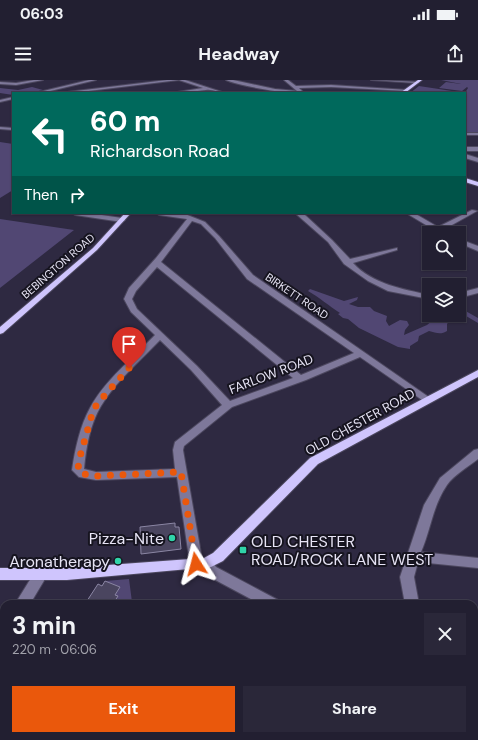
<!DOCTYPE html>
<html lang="en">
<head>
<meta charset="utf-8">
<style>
  body { margin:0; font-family:"DM Sans",sans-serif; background:#2a2739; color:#f1f3f6; height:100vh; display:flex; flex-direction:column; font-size:15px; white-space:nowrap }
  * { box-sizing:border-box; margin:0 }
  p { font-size:13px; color:#a2a2ab }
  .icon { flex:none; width:22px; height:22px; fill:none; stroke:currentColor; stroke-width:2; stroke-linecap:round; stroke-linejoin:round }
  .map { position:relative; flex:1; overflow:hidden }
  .drawer { position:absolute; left:0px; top:520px; width:478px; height:140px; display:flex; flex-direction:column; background:#221f31; border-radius:12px 12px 0 0; box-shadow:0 1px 3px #0004,0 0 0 1px #3f3d4d }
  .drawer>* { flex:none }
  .guide { position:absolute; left:12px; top:12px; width:454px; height:122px; border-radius:0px; box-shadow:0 1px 3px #0004,0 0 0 1px #3f3d4d; background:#00695c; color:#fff; overflow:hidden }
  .buttons { position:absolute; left:422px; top:146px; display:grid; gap:8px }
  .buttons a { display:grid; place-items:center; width:44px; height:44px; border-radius:0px; background:#221f31; box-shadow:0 1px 3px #0004,0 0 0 1px #3f3d4d; font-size:20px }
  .pin { position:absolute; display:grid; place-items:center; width:34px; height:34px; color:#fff; margin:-41px -17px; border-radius:50% 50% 50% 0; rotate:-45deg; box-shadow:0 0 4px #0007 }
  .pin .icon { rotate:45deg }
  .me { position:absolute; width:44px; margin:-22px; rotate:351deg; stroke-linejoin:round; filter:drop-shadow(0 0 3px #0008) }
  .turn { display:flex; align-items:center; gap:14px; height:84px; padding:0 12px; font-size:18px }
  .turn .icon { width:52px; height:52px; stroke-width:2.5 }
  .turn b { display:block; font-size:28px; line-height:34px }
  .then { display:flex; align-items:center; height:38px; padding:0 12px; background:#0003; gap:8px; font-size:15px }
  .round { display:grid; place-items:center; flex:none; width:42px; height:42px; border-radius:0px; background:#2a2739 }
  .summary { display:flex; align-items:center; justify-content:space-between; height:68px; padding:0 12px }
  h1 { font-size:24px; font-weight:700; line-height:30px }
  .primary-button { display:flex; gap:8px; margin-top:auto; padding:8px 12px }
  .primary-button a { flex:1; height:46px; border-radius:0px; background:#ea580c; color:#fff; font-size:16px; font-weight:700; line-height:46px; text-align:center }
  .primary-button a+a { background:#2a2739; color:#f1f3f6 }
  .status { display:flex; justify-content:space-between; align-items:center; height:28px; padding:0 20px; background:#221f31; direction:ltr }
  .status svg { height:11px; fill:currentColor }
  header { display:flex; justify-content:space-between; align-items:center; height:52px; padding:0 12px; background:#221f31; font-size:18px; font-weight:700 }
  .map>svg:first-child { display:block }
  .green { fill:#514773 }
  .building { fill:#4a455f; stroke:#8b86a4 }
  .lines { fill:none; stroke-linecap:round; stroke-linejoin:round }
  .minor-casing { stroke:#4c475e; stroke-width:2 }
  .major-casing { stroke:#4c475e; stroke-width:2 }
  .minor { fill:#7e789a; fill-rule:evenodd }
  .major { fill:#cfc5fd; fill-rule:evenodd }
  .route { stroke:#ea580c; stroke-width:7; stroke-dasharray:0 12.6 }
  .poi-dot { fill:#30d4a9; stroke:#16141f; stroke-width:1.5 }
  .labels { text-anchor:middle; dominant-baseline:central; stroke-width:4; stroke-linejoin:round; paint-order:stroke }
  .far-street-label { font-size:11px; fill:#e7e4f5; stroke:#16141f }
  .street-label { font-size:13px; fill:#e7e4f5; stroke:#16141f }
  .near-poi-label { font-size:16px; fill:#e7e4f5; stroke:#16141f; text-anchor:end }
</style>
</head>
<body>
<div class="status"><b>06:03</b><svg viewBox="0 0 49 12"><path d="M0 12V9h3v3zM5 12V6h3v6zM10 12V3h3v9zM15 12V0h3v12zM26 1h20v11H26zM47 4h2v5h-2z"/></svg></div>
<header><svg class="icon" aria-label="menu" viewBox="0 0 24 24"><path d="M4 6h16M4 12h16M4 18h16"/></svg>Headway<svg class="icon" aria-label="share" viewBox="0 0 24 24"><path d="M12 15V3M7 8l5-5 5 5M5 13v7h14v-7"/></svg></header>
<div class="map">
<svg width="478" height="660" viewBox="0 0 478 660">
  <rect width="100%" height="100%" fill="#2e2941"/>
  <path class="green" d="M441,0h37v52l-13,1v-40h-55l9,-7 46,7 3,-5 -1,-1 -5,4 -23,-3 7,-6 15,2z
    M32,7l11,3 -13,3h-17v2l-13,-2v-5l18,2z
    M0,62l13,2v46l-13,8z
    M0,139l74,11 -74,58z
    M310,209l34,12 14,-4 -1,3 -8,4 9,3h12l4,4 13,5 -1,5 3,5 11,-6 7,1 2,4 -4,5 -1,5 23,-10 12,-10h20v-11l3,5 16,9v5l-17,-10c-4,5 -10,6 -14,11v7c-6,4 -11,2 -18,0l-10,5 -1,5 -8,5v3l-12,-2 -39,-19 -11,-9 -5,-1 -5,-4 2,-1c-11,-7 -21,-16 -32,-22z
    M129,499l3,23 3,2 -22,-1 2,-8 5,-8 -15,-6z"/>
  <path class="building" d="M175,443v4h4l2,22 -40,5 -1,-27z
    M105,501l15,6 -5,8 3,1 -5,8h-28l13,-20 4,2z"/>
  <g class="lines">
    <defs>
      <path id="minor" d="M34,0h9l-27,5 -16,-1v-2l16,1z
        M89,0h7l-54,13h-7z
        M167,0h12l-107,13h-13z
        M179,0h6l40,13c-6,0 -13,-4 -19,-3 -11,1 -23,3 -35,3l32,-5z
        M226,0h7l42,9 22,2 -13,-11h4l8,6 35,-1 77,5 -2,1 -75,-4 -32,1 4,4c-11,4 -66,-7 -77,-12z
        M371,0l48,2 -2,1z
        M13,17v2l-13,3v-2z
        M0,47l13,1v2l-13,-1z
        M465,53h13v2h-13z
        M465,67h13v4h-13z
        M465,74l13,4v4l-13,-4z
        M472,130l5,1 -34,19 2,3 -9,-2 -30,-18h8l24,14z
        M72,133h16l34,5 3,2 -3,2 -47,-7z
        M156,133l29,1 20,8 14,14 34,39 180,125 -2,2h-6l-65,-45 -54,23 -74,27 -48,39 -1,4 19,109c7,-3 10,2 14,8l62,33 2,4h-20l-54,-29 -5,-9 -5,3 -5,-1 -1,-4 -13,-87 -81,3 -17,-3 -7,-7c3,-21 8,-44 18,-62 15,-28 43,-50 65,-73l-24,-23 -7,-13 5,-11 27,-30 31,-39 -28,-4zM192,141l9,3 14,14 32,41 107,74 -53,22 -140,-113zM157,187l136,111 -63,23 -33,-35 -60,-57 -5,-10 4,-8zM160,260l31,30 31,35 -47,37 -2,8 2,19 -79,3 -12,-3c2,-21 6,-45 17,-63 15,-25 39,-45 59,-66z
        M295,133l10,2 27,25 18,19 47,-11v2l-44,13c19,21 50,26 76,32v4l-41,-8 -20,-10 -24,-17 -16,-22z
        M459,159l19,7v5l-19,-8z
        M478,208v5l-19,5v-5z
        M478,369v10c-10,8 -24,16 -31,26 -14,20 -16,44 -26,67l57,6v10l-60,-6 -4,15 5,27h-14l-5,-27 24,-72 16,-27 34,-28z
        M41,488l5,2 2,4 -18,30h-15l21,-34z
        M4,546v19l-4,2v-19z
        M0,628l4,2v16l-4,-2z
        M474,649l4,1v10h-12l-2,-4h10z
        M23,656h16l1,4h-16z
        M298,656h16v4h-16z"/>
      <path id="major" d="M418,0h4l-17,13h-5z
        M465,98l13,4v4l-13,-4z
        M125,133h6l-34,37 -94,83 -3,1v-7l93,-79z
        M478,290v7l-160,87 -95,97 -12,6 -144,13h-67v-12h67l137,-10 9,-5 97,-95z"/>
    </defs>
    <use href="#minor" class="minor-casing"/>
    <use href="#major" class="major-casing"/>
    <use href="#minor" class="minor"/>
    <use href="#major" class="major"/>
  </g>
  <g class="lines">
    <path class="route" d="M129,288l-32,36 -4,7 -14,49 -1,10 5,4 13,2 85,-4 15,92"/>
  </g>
  <g class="poi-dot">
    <circle cx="172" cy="458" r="4"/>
    <rect x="239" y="466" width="8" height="8" rx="2"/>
    <circle cx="118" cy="481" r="4"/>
  </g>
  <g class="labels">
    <g class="far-street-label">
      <text transform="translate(58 186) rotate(-41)">BEBINGTON ROAD</text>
      <text transform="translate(297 216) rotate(34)">BIRKETT ROAD</text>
    </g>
    <g class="street-label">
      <text transform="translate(271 294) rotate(-21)">FARLOW ROAD</text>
      <text transform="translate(360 342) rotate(-29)">OLD CHESTER ROAD</text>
    </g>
    <g class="near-poi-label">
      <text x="164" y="458">Pizza-Nite</text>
      <text x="251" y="461" text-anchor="start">OLD CHESTER<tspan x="251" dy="18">ROAD/ROCK LANE WEST</tspan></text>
      <text x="110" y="481">Aronatherapy</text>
    </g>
  </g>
</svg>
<div class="buttons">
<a><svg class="icon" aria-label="search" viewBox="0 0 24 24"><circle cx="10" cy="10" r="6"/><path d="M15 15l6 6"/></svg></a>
<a><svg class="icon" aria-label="layers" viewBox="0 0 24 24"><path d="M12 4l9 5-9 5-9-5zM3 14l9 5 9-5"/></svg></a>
</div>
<div class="pin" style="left:129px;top:288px;background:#d93025"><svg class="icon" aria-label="arrive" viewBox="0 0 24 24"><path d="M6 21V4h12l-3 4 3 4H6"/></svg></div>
<svg class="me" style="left:196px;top:484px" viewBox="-20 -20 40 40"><path d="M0-17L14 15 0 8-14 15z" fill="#ea580c" stroke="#fff" stroke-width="4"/></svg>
<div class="guide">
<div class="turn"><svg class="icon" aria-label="left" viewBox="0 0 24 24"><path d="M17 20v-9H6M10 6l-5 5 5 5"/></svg><div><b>60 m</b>Richardson Road</div></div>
<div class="then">Then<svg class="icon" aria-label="right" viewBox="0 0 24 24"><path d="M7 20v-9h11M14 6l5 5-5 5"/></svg></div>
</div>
<section class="drawer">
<div class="summary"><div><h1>3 min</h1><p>220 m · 06:06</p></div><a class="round"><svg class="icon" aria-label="close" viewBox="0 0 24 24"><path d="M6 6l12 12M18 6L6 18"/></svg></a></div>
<div class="primary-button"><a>Exit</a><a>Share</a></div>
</section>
</div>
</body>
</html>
